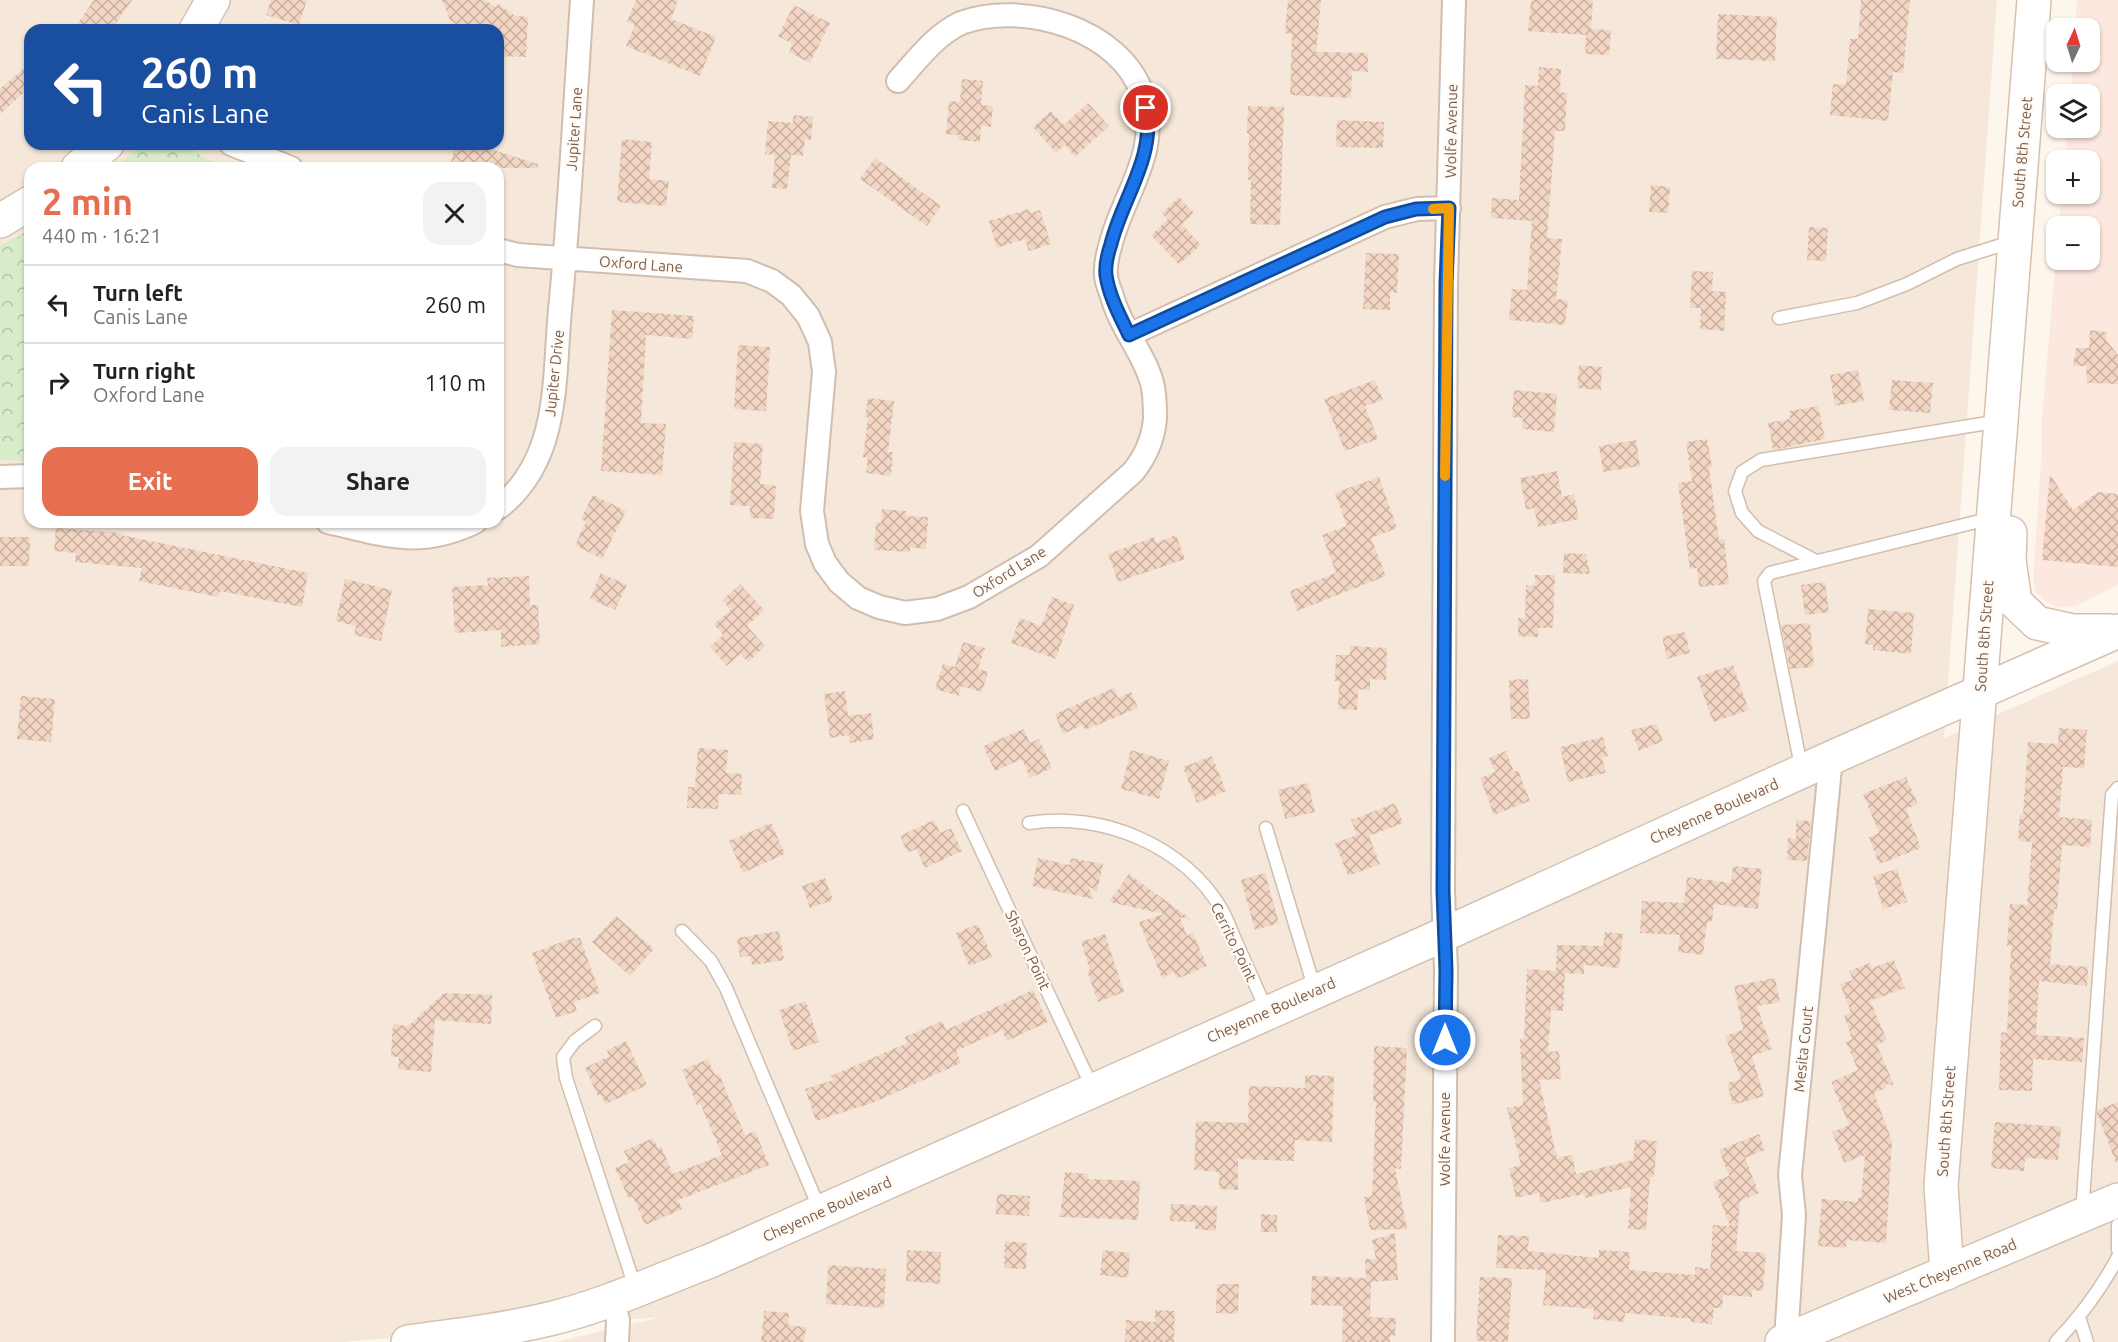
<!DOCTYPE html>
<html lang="en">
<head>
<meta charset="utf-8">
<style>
  body { margin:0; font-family:Ubuntu,sans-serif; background:#f2f2f2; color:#202124; height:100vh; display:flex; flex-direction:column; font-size:22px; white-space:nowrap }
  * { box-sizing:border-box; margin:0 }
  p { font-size:20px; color:#757577 }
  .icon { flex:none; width:33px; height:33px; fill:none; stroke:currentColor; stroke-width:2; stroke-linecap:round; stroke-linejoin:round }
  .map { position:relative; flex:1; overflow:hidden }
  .drawer { position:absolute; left:24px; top:162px; width:480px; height:366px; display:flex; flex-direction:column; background:#fff; border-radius:18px; box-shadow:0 2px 4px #0004 }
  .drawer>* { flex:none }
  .top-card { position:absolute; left:24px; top:24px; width:480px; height:126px; border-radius:18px; box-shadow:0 2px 4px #0004; background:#1a4fa0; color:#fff; overflow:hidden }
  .needle { width:39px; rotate:4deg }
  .controls { position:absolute; left:2046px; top:18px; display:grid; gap:12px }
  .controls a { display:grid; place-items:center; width:54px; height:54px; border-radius:12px; background:#fff; box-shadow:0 2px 4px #0004; font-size:30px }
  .pin { position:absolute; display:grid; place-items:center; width:51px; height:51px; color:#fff; margin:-26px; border:3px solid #fff; border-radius:50%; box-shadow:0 2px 6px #0007 }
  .me { position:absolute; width:66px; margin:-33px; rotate:0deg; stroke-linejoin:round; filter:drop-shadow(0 0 4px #0008) }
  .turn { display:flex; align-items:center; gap:21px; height:126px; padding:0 18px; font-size:27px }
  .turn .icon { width:78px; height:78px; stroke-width:2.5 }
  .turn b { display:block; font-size:42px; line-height:51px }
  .round { display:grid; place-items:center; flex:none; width:63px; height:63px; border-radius:18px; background:#f2f2f2 }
  .headline { display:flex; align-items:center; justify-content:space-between; height:102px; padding:0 18px }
  h1 { font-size:36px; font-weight:700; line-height:45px; color:#e76f51 }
  .action { display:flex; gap:12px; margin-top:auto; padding:12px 18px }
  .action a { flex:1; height:69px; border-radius:18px; background:#e76f51; color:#fff; font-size:24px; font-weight:700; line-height:69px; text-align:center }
  .action a+a { background:#f2f2f2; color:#202124 }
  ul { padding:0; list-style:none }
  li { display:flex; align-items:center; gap:18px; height:78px; padding:0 18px; border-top:2px solid #e0e0e0 }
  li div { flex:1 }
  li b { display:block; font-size:22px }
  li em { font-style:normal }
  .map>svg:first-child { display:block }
  .residential { fill:#f5e8da; fill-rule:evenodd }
  .commercial { fill:#fde8e0 }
  .forest { fill:url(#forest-crowns) }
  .building { fill:url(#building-cross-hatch) }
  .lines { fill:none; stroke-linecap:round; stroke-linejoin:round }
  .lane-casing { stroke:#d1beb0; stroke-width:15 }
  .street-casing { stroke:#d1beb0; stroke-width:26 }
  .secondary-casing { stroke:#d6c0b0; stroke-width:36 }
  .lane { stroke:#fff; stroke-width:12 }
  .street { stroke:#fff; stroke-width:22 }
  .secondary { stroke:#fff; stroke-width:33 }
  .route-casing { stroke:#114b97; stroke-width:15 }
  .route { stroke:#1a73e8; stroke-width:10 }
  .slow { stroke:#f59e0b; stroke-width:10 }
  .labels { text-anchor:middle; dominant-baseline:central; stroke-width:4.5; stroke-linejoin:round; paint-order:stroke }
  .street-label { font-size:15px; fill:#7a5c4d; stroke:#fffaf3 }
</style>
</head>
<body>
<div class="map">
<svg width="2118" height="1342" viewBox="0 0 2118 1342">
  <defs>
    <pattern id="forest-crowns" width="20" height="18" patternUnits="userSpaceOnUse" patternTransform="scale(1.5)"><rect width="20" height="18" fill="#d8ecc9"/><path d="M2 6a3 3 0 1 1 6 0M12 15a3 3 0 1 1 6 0" fill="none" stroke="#b4c2a5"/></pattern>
    <pattern id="building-cross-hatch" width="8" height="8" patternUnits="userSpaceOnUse" patternTransform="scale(1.5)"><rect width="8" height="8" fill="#f3d5c3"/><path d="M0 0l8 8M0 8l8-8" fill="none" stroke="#cab0a1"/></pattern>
  </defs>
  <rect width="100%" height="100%" fill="#fdf6ec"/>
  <path class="residential" d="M0,0h1997l-53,738 174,-77v681h-1562l105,-25 -321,25h-340zM30,30h468v114h-468zM30,168h468v354h-468z"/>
  <path class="commercial" d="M2077,0h41v585l-43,21 -17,1 -13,-6 -9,-8 -3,-14 9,-130v-32l14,-159v2h34v-34h-31l3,-32h28v-34h-25l3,-32h22v-34h-19l2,-32h17v-34h-15z"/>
  <path class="forest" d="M141,144h43l21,14 24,10h-113z
    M30,230v231l-30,-1v-214z"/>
  <path class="building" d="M94,0h38l-21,30h-38z
    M271,0h36l-8,25 -33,-10z
    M442,0h43l11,7 2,-3 17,12 13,1 -2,40 -28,-1v-26h-34l-14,-10z
    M636,0h42l-7,19 45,18 -16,39 -74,-30 9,-21 -8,-3z
    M1288,0h33l-5,52 52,1v19l-16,-1 -1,27 -61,-3 2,-61 -7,-1z
    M1531,0h62l-2,29 20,1 -2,25 -24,-1 1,-19 -58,-4z
    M1861,0h49l-7,73 -10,-1 -5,49 -58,-6 3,-31 13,1 4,-46h8z
    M794,5l36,18 -20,40 -21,-11 4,-8 -15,-8z
    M1718,14l59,3 -2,44 -59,-2z
    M30,63v24l-30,27v-25z
    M1539,67l22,2 -1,23 7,1 -2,38h-10l-8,107 15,1 -6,60 12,1 -3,25 -56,-5 3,-31 15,1 5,-69 -41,-3 1,-20 27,2 6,-115 13,1z
    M962,79l21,2 -2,24 12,1 -2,21 -10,-1 -1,16 -21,-2v-5l-13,-1 3,-33 11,1z
    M1088,103l21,23 -34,31 -10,-12 -9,8 -23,-26 18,-16 13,14z
    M1248,106l36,1 -4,118 -30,-1 1,-44h-3l1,-47h-2z
    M793,115l20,2 -2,23 -6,-1 -2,17 -12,-1 -4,34 -15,-1 3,-33 -10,-1 3,-33 25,2z
    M1337,120l47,2 -1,26 -47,-1z
    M622,139l30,3 -3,37 20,2 -3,25 -49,-4z
    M456,144h28l-1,3 55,17v4h-89z
    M875,158l66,48 -14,20 -67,-47z
    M1651,185l19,2 -2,26 -19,-1z
    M1179,197l15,16 -12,11 19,21 -22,20 -28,-30 17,-16 -6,-6z
    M1029,209l2,4 9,-3 11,34 -22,7 -4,-12 -28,9 -8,-27z
    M1809,227l19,1 -2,33 -19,-1z
    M1366,253l33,1 -2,39 -7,-1v18l-27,-1z
    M1692,271l21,1 -1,19 14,1 -2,39 -24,-2 1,-21h-11z
    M612,310l82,6 -2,23 -46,-4 -5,88 25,1 -4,51 -61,-4z
    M2090,330l17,2 -1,8 12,15v29l-31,-1 -1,-17h-13l3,-18h13z
    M738,345l32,2 -4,64 -32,-2z
    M1579,365l23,2 -1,23 -24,-2z
    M1858,370l6,31 -29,5 -5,-31z
    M1375,380l8,20 -18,6 13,33 -33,12 -21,-52z
    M1892,380l41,3 -3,30 -41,-3z
    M1514,390l43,4 -3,38 -32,-3 1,-11 -11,-1z
    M868,398l26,3 -6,51h5l-2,24 -25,-3 2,-16h-5l5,-40h-3z
    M1818,406l7,33 -52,11 -5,-27 22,-4 -1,-8z
    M1707,439l5,28 -3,1 10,72 5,-1 5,45 -30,3 -2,-19 -7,1 -12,-86 14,-2 -6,-39z
    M1636,440l4,26 -37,6 -4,-26z
    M734,442l29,2 -3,40 16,2 -2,33 -24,-1v-12l-20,-1z
    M1557,471l5,26 12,-3 5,25 -41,8 -4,-19 -8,2 -6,-32z
    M2050,474l23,36 25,-18 20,2v73l-76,-7z
    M1379,477l18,51 -26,10 15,38 -89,35 -7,-20 46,-18 -14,-38 25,-9 -12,-33z
    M593,495l33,16 -24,48 -27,-14 11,-23 -5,-3z
    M882,509l24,2v5l22,1 -2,32 -16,-2v5l-36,-2 2,-28 5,1z
    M56,528l65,5v2l187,38 -6,34 -82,-16 -2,6 -79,-16 3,-13 -67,-6 1,-9 -22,-2z
    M1176,535l9,24 -67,23 -10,-28 46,-17 2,6z
    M0,537h30l-1,29h-29z
    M1564,553l22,1 4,20 -27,-1z
    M601,573l26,12 -12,25 -25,-11z
    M1535,575h20l-2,53h-15v9l-20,-1v-18h7l1,-33 9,1z
    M529,576l1,29h8l2,39 -39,3v-17l-46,3 -3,-46 36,-2 -1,-7z
    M345,579l47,11 -11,51 -27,-6 2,-9 -20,-5z
    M1825,582l4,30 -24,3 -4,-30z
    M740,584l24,26 -17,16 18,20 -17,16 -8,-8 -13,12 -17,-19 13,-12 -9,-11 17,-14 -9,-10z
    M1052,597l22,8 -18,54 -45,-16 9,-25 21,8z
    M1868,609l46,4 -3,41 -38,-4v-5l-8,-1z
    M1810,623l4,44 -24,2 -9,-44z
    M1685,632l5,21 -23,6 -5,-22z
    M963,642l22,6 -7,21 10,3 -6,20 -21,-6 -2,10 -24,-7 8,-25 12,3z
    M1350,646l37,2 -1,32 -16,-1v11l-12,-1 -1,21 -19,-1 1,-28h-4l1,-26h14z
    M1733,665l16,45 -36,12 -16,-45z
    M1528,679l2,40h-19l-2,-39z
    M1114,688l4,10 13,-6 7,16 -53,22 -2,-5 -20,9 -8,-20z
    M845,691l3,25 23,-3 3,26 -24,4 -1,-8 -19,3 -6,-44z
    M21,696l34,3 -4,43 -34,-3z
    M1656,724l7,17 -24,10 -8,-21z
    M2059,728l28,2 -3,38 -21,-1 -4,50 33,3 -2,27 -28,-2 -5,64h-3l-4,55 38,3 -1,19 -48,-5 -3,54 48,3 -2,24 -49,-3 -1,32 -33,-1 2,-58 6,1 4,-87h-4l3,-42 17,1 5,-63 -14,-1 2,-27 3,1 5,-73 30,2z
    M1024,729l6,14 9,-4 13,29 -22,10 -8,-19 -27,12 -12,-25z
    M1603,737l5,19 -6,2 4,15 -38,9 -8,-35z
    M698,748l30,2 -2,23 16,1 -1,21 -22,-1 -1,15 -31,-1 1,-21h7z
    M1131,750l38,11 -10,38 -38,-10z
    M1506,751l8,21 4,-2 12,31 -36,14 -14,-37 15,-6 -6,-14z
    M1212,756l14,35 -29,12 -14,-36z
    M1906,777l12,27 -12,5 15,39 -42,16 -10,-27 10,-4 -16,-39z
    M1308,783l7,29 -30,7 -7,-29z
    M1395,803l8,20 -34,13 11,28 -32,12 -13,-33 22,-8 -6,-15z
    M934,820l6,13 11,-5 11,23 -37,17 -9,-19 -8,4 -8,-17z
    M1796,820l15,1 -4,40 -20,-1 1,-22 8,1z
    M771,823l14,31 -42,19 -14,-32z
    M1038,858l32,7 1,-7 32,6 -6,28 -8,-6 4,13 -61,-13z
    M1733,866l29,3 -4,40 -44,-5 -2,18h-5l-4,33 -25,-3 2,-17 -40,-2 2,-32 42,2 3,-26 44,6z
    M1897,869l10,33 -24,7 -10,-33z
    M1265,873l14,50 -24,7 -14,-50z
    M1129,874l63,46 -12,-3 7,19 6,-3 14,33 -30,13 -3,-7 -12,6 -23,-56 25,-8 -55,-12z
    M825,878l8,22 -23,8 -8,-22z
    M616,916l38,33 -24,27 -38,-34z
    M978,924l14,33 -23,9 -13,-33z
    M779,931l5,29 -32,5 -2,-9 -10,1 -3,-19z
    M1605,932l18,2 -4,34 -35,-3v9l-19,-1 -2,38 -12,-1 -3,42 11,-1 2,28 -22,1 18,78 15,-3 4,19 57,-14 2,-21 22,2 -3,36h-4l-4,53 -18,-1 3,-42 -46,11 -1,-4 -43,9 -2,-10 -23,5 -7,-30 12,-3 -14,-57 16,-3 -3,-66h4l3,-70 29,2 1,-26 46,1z
    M1105,934l19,58 -26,10 -11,-31 3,-1 -9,-28z
    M573,938h7l20,55 -26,9 3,9 -21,7 -24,-65z
    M1894,960l11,28 -35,13 17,39 -10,5 17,40 -7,-1 -1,4 -12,5 18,48 -6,102 -39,-3 -1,8 -28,-2 4,-47 36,3v-4h3l4,-43 -21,8 -12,-31 17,-7 -18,-43 27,-12 -12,-28 6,-3 -8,-24 7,-2 -11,-29 13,-4 -4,-9 21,-8 2,5z
    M1775,978l5,24 -23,4 15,43 -20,7 12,40 -31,9 -6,-22 14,-4 -16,-43 18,-6 -9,-44z
    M1033,990l15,32 -41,19 -5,-11 -46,21 5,12 -86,39 -59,19 -11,-32 28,-9 -2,-4 76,-33 -2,-6 37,-16 4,9z
    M444,993l48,2 -1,29 -56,-4 -4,52 -33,-3 1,-12 -8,-1 2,-32 15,2z
    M806,1001l13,41 -26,9 -14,-41z
    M626,1041l21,44 -41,19 -6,-10 -2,2 -13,-28 24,-12 -2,-6z
    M1374,1046l33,2 -6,121 -6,-1 12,61 -37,1 -6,-33 8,-1 4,-94h-3z
    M708,1059l7,16 4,-1 26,61 10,-4 14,34 -91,35 4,9 -37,16 -12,-28 -4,2 -14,-31 14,-6 -5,-11 29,-13 5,10 3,-2 12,28 49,-19 -22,-52 -3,2 -15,-35z
    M1305,1075l29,1 -2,66 -37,-2 -1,21 -56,-2v31l-19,-1v-17l-25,-2 2,-49 52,2 1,-37 56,2z
    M2118,1102v60l-2,1 -19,-50 1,-3z
    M1995,1122l66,5 -3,33 -33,-2 -1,13 -33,-3z
    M1759,1134l6,16 -20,8 14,35 -19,8 -4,50 30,2 -3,38 -11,-1v7l-29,-2 -1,13h-8l-2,16 -21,-2v-3l-66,-6 -1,9 -31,-3 1,-10 -51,-4 3,-35 -50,-2 2,-33 31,1 -1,15 71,7v-8l31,2 -1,18 66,5v-8l15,2 3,-44 17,1 -17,-44 16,-6 -10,-26z
    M1065,1172l23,2v5l52,2 -2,39 -78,-3z
    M997,1194l33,2 -1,20 -33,-2z
    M1171,1204l46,2 -1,25 -21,-2v-7l-25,-1z
    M1261,1214l16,1v17h-16z
    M1395,1233l3,47 -27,2 -1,35 26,1 -1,18h-5v6h-48l1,-36 -32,-1 1,-29 54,2 -1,-19h11l-4,-19z
    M1005,1241l22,2 -1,26 -22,-1z
    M907,1250l34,2 -1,32 -34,-3z
    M1103,1250l27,3 -2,25 -28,-3z
    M828,1265l58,4 -2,39 -58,-4z
    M1480,1277l32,1 -4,64 -32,-1z
    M1217,1284h22l-1,30 -22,-1z
    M1155,1310l20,1 -1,31h-49l1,-22 29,2z
    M764,1311l25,2 -1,12 18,2 -2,15h-43z"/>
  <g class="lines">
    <defs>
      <path id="lane" d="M1779,318l78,-15 50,-19 50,-25 57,-18
        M1816,561l-58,-30 -16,-18 -7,-22 7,-19 19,-12 239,-39
        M1802,771l-38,-190 6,-8 222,-55
        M963,811l130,278
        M1029,823c73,-12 156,23 193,87 6,11 10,23 15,34 10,22 20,45 30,67
        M1266,828l49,162
        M682,931l29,30 15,27 94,222
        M595,1026l-20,15 -12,16 3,21 70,212
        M2082,1213l30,-418 6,-7
        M2118,1225v25
        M2079,1317l8,25
        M2056,1342c25,-26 45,-53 62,-85"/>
      <path id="street" d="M231,144l60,24
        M498,250l20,5 229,16 25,10 19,14 17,21 12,26 4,30 -12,139 5,33 8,19 14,19 19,16 21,9 26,6 32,-4 32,-12 70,-41 94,-84c13,-16 20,-32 22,-53 0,-12 0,-25 -3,-36 -7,-28 -33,-58 -40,-87 -2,-6 -6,-14 -6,-21 -1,-10 2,-22 5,-32 13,-50 50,-92 32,-147 -21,-67 -120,-96 -182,-73 -26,12 -44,37 -63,58
        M1129,335l256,-118 32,-8 32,-1
        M0,477l30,-1
        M498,508c23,-17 37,-40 46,-67 13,-41 12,-88 16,-131 10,-103 15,-207 22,-310
        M328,522c57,13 91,27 147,0
        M612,1298l6,22 -1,22
        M1786,1340l8,-125 -4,-40 41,-417
        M1443,1342l3,-372 -3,-79 3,-608 8,-283"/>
      <path id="secondary" d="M196,30l17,-30
        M78,168l29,-24
        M0,221l30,-18
        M2010,533l-1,27 6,42 22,21 36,8h36
        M1947,1273l-6,-87 93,-1186
        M408,1342c47,-6 95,-12 141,-23 55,-13 108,-38 161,-58l735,-327 386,-176 287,-127
        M1782,1342l336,-142"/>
    </defs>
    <use href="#lane" class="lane-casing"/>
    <use href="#street" class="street-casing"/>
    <use href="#secondary" class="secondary-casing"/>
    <use href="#lane" class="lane"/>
    <use href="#street" class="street"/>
    <use href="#secondary" class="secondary"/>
  </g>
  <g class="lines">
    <defs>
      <path id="route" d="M1146,108c10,48 -24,91 -35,136 -3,9 -6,22 -5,31 3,21 14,41 23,60l256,-118 31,-8 33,-1 -3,75 -3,608 3,79 -1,70"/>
    </defs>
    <use href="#route" class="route-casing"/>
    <use href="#route" class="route"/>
    <path class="slow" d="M1433,209l16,-1 -4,268"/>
  </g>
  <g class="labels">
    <g class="street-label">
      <text transform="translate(574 129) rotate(-86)">Jupiter Lane</text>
      <text transform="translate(1451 131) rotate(-89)">Wolfe Avenue</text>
      <text transform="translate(2022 152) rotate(-85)">South 8th Street</text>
      <text transform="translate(641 264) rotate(4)">Oxford Lane</text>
      <text transform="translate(554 373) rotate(-84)">Jupiter Drive</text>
      <text transform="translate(1009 572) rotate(-32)">Oxford Lane</text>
      <text transform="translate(1984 636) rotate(-86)">South 8th Street</text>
      <text transform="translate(1714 811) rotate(-24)">Cheyenne Boulevard</text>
      <text transform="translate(1234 942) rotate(64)">Cerrito Point</text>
      <text transform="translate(1028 950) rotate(65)">Sharon Point</text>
      <text transform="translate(1271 1010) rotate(-24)">Cheyenne Boulevard</text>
      <text transform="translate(1803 1049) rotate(-84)">Mesita Court</text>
      <text transform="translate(1946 1121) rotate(-86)">South 8th Street</text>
      <text transform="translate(1444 1139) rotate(-90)">Wolfe Avenue</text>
      <text transform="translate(827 1209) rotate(-24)">Cheyenne Boulevard</text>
      <text transform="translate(1950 1271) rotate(-23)">West Cheyenne Road</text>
    </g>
  </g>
</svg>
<div class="controls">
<a><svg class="needle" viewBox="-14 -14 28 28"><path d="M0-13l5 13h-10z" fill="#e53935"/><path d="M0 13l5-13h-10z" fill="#757577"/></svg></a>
<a><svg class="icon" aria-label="layers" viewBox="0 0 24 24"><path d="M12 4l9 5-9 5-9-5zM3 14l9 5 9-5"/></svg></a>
<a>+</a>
<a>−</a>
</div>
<div class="pin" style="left:1146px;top:108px;background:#d93025"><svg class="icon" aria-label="arrive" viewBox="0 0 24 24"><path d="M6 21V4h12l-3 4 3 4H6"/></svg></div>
<svg class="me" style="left:1445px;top:1040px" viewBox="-20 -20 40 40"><circle r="17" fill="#1a73e8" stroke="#fff" stroke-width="3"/><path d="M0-11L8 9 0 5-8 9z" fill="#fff"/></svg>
<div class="top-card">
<div class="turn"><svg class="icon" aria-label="left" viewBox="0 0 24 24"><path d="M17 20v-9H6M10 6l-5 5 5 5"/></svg><div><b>260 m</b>Canis Lane</div></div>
</div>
<section class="drawer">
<div class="headline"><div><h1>2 min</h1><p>440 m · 16:21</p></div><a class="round"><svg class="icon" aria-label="close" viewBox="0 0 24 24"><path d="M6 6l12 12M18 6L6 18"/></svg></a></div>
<ul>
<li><svg class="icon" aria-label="left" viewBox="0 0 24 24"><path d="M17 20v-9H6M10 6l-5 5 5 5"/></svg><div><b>Turn left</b><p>Canis Lane</p></div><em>260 m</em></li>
<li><svg class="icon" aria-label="right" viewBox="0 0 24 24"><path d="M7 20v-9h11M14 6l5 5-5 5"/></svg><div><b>Turn right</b><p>Oxford Lane</p></div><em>110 m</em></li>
</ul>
<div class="action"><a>Exit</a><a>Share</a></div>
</section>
</div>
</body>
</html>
